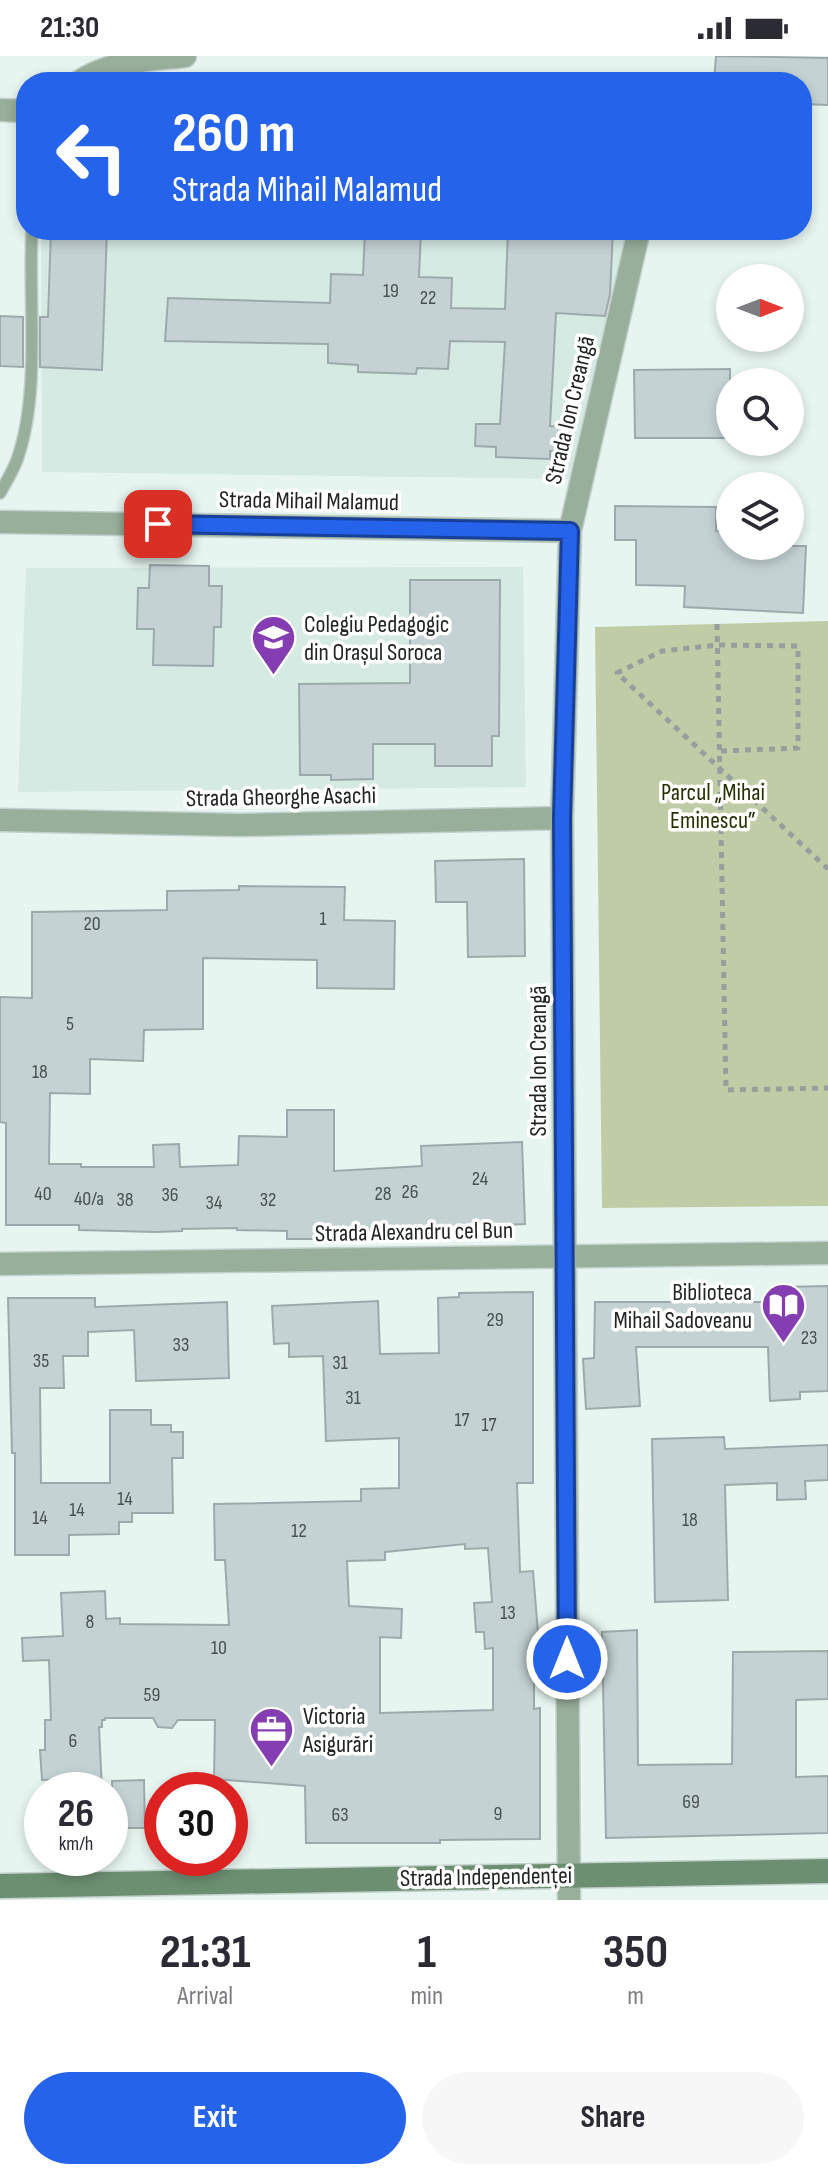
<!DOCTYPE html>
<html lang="en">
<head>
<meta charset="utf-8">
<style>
  body { margin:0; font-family:"Sofia Sans Condensed",sans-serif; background:#f7f7f7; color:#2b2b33; height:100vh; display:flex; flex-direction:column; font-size:30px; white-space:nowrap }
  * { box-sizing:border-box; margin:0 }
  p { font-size:26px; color:#7c7c81 }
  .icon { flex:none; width:44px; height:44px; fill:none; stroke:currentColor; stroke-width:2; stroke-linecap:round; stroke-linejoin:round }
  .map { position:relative; height:1844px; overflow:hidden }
  .drawer { display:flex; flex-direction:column; background:#fff; flex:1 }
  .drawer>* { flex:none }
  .hud { position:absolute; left:16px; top:16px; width:796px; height:168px; border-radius:32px; box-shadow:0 4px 12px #0003; background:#2563eb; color:#fff; overflow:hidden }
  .needle { width:52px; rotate:90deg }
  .fabs { position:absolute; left:716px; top:208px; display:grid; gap:16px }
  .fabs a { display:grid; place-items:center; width:88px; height:88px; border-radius:50%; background:#fff; box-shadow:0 4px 12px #0003; font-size:40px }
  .speed { position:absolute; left:24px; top:1716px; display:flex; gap:16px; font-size:40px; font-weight:700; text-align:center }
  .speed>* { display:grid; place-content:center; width:104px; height:104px; border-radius:50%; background:#fff; box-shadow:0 4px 12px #0003; line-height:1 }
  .speed small { font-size:20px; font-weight:400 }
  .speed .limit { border:12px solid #d22; background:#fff; color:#111 }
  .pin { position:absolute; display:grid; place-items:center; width:68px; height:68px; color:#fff; margin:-34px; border-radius:16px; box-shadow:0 4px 12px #0006 }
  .me { position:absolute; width:88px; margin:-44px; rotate:0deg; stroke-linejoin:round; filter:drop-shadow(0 0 6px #0008) }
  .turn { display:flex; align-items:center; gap:28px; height:168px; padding:0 24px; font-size:36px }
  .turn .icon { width:104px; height:104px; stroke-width:2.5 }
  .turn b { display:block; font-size:56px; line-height:68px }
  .eta { display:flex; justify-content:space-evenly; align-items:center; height:136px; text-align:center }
  .eta b { font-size:48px; font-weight:700; line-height:56px }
  .button { display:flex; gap:16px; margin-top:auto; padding:16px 24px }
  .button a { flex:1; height:92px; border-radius:48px; background:#2563eb; color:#fff; font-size:32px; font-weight:700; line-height:92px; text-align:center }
  .button a+a { background:#f7f7f7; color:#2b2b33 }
  .status { display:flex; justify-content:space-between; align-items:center; height:56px; padding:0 40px; background:#fff; direction:ltr }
  .status svg { height:22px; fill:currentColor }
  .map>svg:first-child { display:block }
  .built { fill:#d4eae3 }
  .green { fill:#c0cca6 }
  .building { fill:#c4d2d3; stroke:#9daaab; stroke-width:2; fill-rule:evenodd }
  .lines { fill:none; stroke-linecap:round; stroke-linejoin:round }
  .service-casing { stroke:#c3d0cc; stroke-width:14 }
  .minor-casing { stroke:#c3d0cc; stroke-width:25 }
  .secondary-casing { stroke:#c3d0cc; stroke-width:27 }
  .path { stroke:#959f9c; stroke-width:5; stroke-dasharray:6 6; stroke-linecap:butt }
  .service { stroke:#98af9b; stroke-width:11 }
  .minor { stroke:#98af9b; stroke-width:22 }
  .secondary { stroke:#6c8f72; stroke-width:24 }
  .route-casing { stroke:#184099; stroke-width:20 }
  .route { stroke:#2563eb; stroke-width:14 }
  .labels { text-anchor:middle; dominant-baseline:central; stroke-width:7; stroke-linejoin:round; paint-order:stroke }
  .number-label { font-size:20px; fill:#49504f }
  .street-label { font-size:24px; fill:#202523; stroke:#fefffe }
  .poi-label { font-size:24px; fill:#202523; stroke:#fefffe; text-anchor:start }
  .park-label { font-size:24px; fill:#242f00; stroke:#fefffe }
</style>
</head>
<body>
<div class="status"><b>21:30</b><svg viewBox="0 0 49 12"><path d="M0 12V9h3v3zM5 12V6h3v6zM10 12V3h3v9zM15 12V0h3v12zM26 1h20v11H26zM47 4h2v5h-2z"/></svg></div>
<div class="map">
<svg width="828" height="1844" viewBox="0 0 828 1844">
  <rect width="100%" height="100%" fill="#e7f5f1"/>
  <path class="built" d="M41,174h586l-19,95 -39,154 -527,-7z
    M523,511l3,220 -508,5 8,-224z"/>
  <path class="green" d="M828,565v585l-226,2 -7,-581z"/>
  <path class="building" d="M716,0l112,2v47l-26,-1v-22h-88z
    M51,174h56l-5,140 -62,-3v-50h8z
    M365,174h56l-2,47 33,1 -1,30 54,1 3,-79h105l-3,64 -5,22 -49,-3 -6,113 20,1 -1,25 -19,-1v8l-54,-2v-10l-21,-1 1,-22h24l5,-82 -55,-1 -2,28 -31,-1 -1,6 -58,-2v-7l-30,-2v-19l-163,-3 3,-43 162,5 1,-29 32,1z
    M0,260l23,1v50l-23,-1z
    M730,313v69h-95l-1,-68z
    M615,450l101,1v24l14,1v14h76l-3,67 -119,-6 1,-21 -49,-1v-45h-21z
    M150,509l59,1v20h13l-1,41h-7l-1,39 -60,-1 1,-36h-17l1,-41h11z
    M410,524h90l-1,156h-7v30h-57v-22h-62v35l-42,1v-5h-31l-1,-91 111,-1z
    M524,803l1,97 -57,1 -1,-55h-31l-1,-41z
    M239,830l106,1 -1,33 51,1 -1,68 -77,-1v-28l-114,-2v71l-59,1 -1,31 -53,-2v35l-40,-1 -1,71h32v3h73l-1,-22 26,-1 1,23 58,-2 1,-29 48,1v-27h47v61l88,-5 -1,-20 101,-4 3,82 -170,8v7h-68v-8l-50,-1v-2l-55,1v2l-26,1 -77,-2v-5h-73v-102l-6,-1v-125l32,1v-86l135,-2v-19l72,-1z
    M828,1230v105l-28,1v7l-30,2 -2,-54h-132l4,59 -54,3 -3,-50 11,-1 1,-56h185v-15z
    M533,1236v191h-16l3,89 13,-1 6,74h-5v64l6,-1v131l-100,1v3h-134l-1,-57 -91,-7 1,-59h-37l-6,8 -14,-1 -5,-9h-48v2h-3v7h-3l3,63h-27l-1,-11 -32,1 -2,-30h5v-30h6l-2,-60 -26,1 -1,-23 41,-2 -2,-43 44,-2 1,28 14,-1v6l109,1 -4,-65h-10l-1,-56 147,-3v-12l38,-1v-50l-73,3 -3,-85 -34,1v-14l-15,1 -2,-38 106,-5 2,53 59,-1 -1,-55 21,-1v-4zM465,1488v5l23,-1 4,54 -18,1 2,29h8l1,17 8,-1v62l-113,3v-76l21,1 1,-29 -53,-3 -2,-45 38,-1v-8z
    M8,1242h87v9l132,-5 2,76 -93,3 -2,-51 -46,2v24h-25l1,32h-24l1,95h69v-73h41v15h20v7h12v26h-11l1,55h-41v9h-13v12l-50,1v20h-54v-102h-3z
    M724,1381l1,12 103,-4v35l-23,1 1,18 -29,1v-17l-52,2 3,115 -73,2 -3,-163z
    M637,1574l1,135 94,-1 1,-112 95,-1v48l-32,1v77l32,-1v57l-222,5 -4,-206z
    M144,1724l1,48h-32l-1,-47z"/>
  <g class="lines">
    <defs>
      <path id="service" d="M0,437c6,-11 13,-22 17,-33 24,-68 11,-158 15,-230"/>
      <path id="minor" d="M79,26c30,-21 71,-22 106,-26
        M0,54l26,1
        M0,466l570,9
        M0,764l239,5 323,-7
        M0,1208l828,-11
        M569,1844l-7,-1082 8,-287 69,-301"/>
      <path id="secondary" d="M0,1830l828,-15"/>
    </defs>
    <use href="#service" class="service-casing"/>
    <use href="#minor" class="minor-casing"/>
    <use href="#secondary" class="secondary-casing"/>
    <path class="path" d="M717,568l9,466 102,-2
      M721,695l77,-3v-102l-80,-1 -56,6 -45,22 211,196"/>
    <use href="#service" class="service"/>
    <use href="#minor" class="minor"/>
    <use href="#secondary" class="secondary"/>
  </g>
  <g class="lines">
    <defs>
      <path id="route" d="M158,468l412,7 -8,287 5,841"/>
    </defs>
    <use href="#route" class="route-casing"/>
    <use href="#route" class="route"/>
  </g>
  <defs>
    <symbol id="university-pin" viewBox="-11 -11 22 30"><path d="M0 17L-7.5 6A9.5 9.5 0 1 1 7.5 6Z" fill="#843eb1" stroke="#fefffe"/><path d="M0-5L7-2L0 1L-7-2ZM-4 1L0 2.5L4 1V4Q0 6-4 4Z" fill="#fff"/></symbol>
    <symbol id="library-pin" viewBox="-11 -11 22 30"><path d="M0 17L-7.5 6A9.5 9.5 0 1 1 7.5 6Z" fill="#843eb1" stroke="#fefffe"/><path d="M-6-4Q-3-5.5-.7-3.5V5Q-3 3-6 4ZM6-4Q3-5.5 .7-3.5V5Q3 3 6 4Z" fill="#fff"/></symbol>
    <symbol id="office-pin" viewBox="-11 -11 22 30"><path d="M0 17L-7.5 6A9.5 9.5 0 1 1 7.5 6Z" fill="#843eb1" stroke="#fefffe"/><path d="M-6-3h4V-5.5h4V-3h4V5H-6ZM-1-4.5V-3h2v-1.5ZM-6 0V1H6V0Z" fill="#fff"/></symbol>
  </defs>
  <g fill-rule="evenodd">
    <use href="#university-pin" x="248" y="556" width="51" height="69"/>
    <use href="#library-pin" x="758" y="1224" width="51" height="69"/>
    <use href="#office-pin" x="246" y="1648" width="51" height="69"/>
  </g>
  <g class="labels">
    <g class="number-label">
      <text x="391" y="235">19</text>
      <text x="428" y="242">22</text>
      <text x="323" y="863">1</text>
      <text x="92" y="868">20</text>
      <text x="70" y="968">5</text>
      <text x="40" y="1016">18</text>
      <text x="480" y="1123">24</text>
      <text x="410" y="1136">26</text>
      <text x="43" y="1138">40</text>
      <text x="383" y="1138">28</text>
      <text x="170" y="1139">36</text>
      <text x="89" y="1143">40/a</text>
      <text x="125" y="1144">38</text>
      <text x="268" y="1144">32</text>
      <text x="214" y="1147">34</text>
      <text x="495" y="1264">29</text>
      <text x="809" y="1282">23</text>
      <text x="181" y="1289">33</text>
      <text x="41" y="1305">35</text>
      <text x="340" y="1307">31</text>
      <text x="353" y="1342">31</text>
      <text x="462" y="1364">17</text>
      <text x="489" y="1369">17</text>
      <text x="125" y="1443">14</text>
      <text x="77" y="1454">14</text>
      <text x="40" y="1462">14</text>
      <text x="690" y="1464">18</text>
      <text x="299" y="1475">12</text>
      <text x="508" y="1557">13</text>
      <text x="90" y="1566">8</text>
      <text x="219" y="1592">10</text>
      <text x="152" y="1639">59</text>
      <text x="73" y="1685">6</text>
      <text x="691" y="1746">69</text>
      <text x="498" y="1758">9</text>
      <text x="340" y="1759">63</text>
    </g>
    <g class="street-label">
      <text transform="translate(570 354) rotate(-77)">Strada Ion Creangă</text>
      <text transform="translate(309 445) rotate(1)">Strada Mihail Malamud</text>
      <text transform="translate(281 741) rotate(-1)">Strada Gheorghe Asachi</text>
      <text transform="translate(538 1005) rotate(-90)">Strada Ion Creangă</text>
      <text transform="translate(414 1176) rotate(-1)">Strada Alexandru cel Bun</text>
      <text transform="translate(486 1821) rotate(-1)">Strada Independenței</text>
    </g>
    <g class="poi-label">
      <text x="304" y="568">Colegiu Pedagogic<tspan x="304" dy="28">din Orașul Soroca</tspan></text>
      <text x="752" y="1236" text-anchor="end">Biblioteca<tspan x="752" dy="28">Mihail Sadoveanu</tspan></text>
      <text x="303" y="1660">Victoria<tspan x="303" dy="28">Asigurări</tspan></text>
    </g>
    <g class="park-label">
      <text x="713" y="736">Parcul „Mihai<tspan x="713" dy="28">Eminescu”</tspan></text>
    </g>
  </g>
</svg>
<div class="fabs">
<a><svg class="needle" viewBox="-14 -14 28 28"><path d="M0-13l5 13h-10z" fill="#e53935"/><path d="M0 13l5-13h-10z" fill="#7c7c81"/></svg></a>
<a><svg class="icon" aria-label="search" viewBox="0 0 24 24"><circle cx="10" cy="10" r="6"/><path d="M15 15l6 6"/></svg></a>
<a><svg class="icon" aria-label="layers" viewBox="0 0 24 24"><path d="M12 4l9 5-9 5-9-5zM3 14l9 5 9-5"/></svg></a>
</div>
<div class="speed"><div>26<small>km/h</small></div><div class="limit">30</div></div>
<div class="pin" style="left:158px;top:468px;background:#d93025"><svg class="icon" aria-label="arrive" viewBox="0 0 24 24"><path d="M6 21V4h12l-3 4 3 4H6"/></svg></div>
<svg class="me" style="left:567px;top:1603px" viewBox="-20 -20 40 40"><circle r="17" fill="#2563eb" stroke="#fff" stroke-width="3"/><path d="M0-11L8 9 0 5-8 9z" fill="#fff"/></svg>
<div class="hud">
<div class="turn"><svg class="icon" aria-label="left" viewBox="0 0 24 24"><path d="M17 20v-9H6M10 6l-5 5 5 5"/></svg><div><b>260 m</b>Strada Mihail Malamud</div></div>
</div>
</div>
<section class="drawer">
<div class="eta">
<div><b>21:31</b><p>Arrival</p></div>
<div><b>1</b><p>min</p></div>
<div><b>350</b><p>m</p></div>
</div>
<div class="button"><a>Exit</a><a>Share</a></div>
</section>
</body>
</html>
